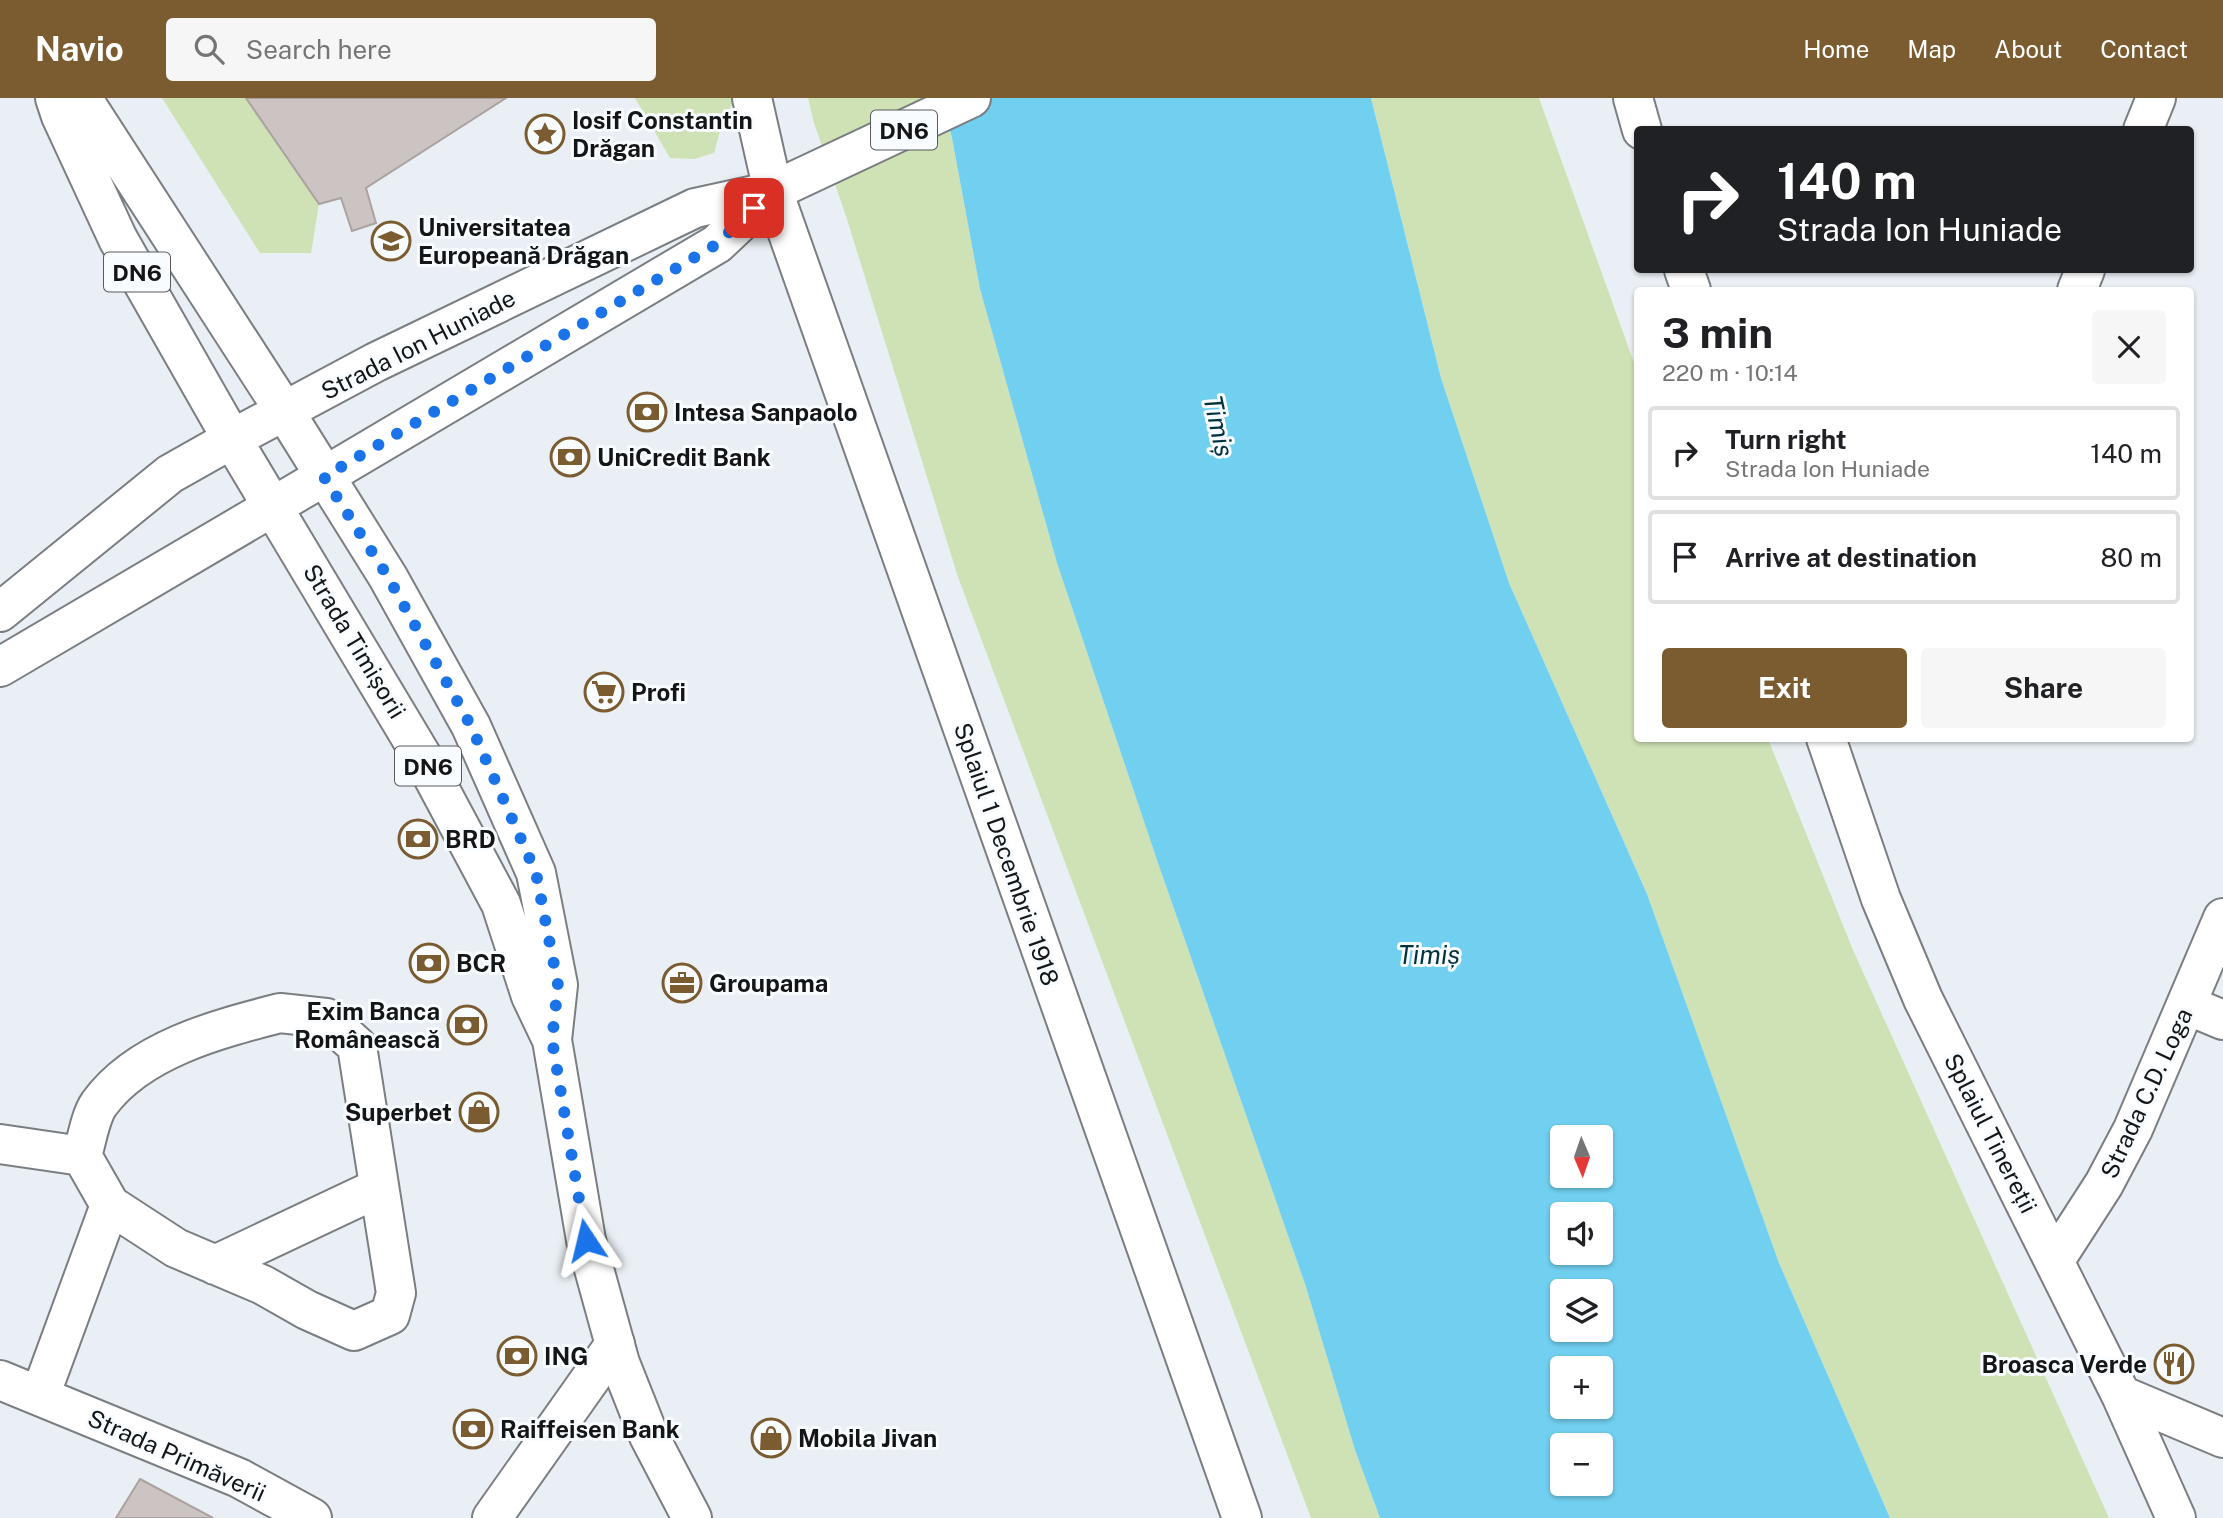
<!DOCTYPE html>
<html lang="en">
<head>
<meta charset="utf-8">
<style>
  body { margin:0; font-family:"Public Sans",sans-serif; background:#f6f6f6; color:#202124; height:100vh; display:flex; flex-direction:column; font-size:26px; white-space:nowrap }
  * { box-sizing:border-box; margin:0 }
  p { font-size:23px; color:#757577 }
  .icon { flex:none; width:38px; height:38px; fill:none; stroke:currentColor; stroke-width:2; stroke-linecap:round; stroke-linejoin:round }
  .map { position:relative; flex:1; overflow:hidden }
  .drawer { position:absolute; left:1634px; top:189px; width:560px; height:455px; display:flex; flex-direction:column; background:#fff; border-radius:7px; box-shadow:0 2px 5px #0004 }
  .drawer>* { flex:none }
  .banner { position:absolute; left:1634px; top:28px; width:560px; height:147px; border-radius:7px; box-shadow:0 2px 5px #0004; background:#202124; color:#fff; overflow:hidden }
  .needle { width:46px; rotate:178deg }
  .controls { position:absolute; left:1550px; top:1027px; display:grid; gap:14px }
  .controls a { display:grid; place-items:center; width:63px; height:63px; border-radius:7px; background:#fff; box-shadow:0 2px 5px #0004; font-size:35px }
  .pin { position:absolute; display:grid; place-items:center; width:60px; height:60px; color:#fff; margin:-30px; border-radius:14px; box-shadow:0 4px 10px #0006 }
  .me { position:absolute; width:77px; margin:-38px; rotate:350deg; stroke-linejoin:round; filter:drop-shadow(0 0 5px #0008) }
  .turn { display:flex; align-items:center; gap:24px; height:147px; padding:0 28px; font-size:32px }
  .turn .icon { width:91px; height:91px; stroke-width:2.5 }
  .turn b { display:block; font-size:49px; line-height:60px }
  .round { display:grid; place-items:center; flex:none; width:74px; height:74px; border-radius:7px; background:#f6f6f6 }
  .head { display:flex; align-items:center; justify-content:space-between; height:119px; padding:0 28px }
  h1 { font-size:42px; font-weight:700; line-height:52px }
  .cta { display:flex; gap:14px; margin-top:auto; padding:14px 28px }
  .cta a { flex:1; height:80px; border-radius:7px; background:#7a5c30; color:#fff; font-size:28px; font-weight:700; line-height:80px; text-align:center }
  .cta a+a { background:#f6f6f6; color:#202124 }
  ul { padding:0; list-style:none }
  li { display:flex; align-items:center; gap:21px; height:94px; margin:0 14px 10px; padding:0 14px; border:4px solid #e0e0e0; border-radius:7px }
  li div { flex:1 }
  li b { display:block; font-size:26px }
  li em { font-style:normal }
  header { display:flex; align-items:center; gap:42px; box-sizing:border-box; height:98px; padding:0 35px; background:#7a5c30; color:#fff }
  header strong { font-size:33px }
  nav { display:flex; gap:38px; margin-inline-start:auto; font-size:24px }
  .search { width:490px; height:63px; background:#f6f6f6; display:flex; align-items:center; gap:18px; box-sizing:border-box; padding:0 24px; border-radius:7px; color:#757577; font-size:26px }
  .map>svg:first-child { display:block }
  .green { fill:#cfe2b5 }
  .water { fill:#71d0f0; fill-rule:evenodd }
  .building { fill:#ccc4c2; stroke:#aaa3a1; stroke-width:2 }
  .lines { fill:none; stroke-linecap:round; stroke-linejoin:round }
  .minor-casing { stroke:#797e82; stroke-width:42 }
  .major-casing { stroke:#797e82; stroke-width:42 }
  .minor { stroke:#fff; stroke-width:38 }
  .major { stroke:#fff; stroke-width:38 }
  .route { stroke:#1a73e8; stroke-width:12; stroke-dasharray:0 21.6 }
  .labels { text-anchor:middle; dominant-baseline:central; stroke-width:6; stroke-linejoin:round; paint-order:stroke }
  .shield { fill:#f8fcff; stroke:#585a5c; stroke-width:2 }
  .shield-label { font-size:23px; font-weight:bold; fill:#131516 }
  .poi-label { font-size:24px; font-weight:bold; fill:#131516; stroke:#f8fcff; text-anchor:start }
  .street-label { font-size:24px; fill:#131516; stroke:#f8fcff }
  .water-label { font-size:26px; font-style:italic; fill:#03323f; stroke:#f8fcff }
</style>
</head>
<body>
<header>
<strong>Navio</strong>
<div class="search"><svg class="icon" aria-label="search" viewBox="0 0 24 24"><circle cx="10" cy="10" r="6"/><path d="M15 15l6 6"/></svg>Search here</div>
<nav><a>Home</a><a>Map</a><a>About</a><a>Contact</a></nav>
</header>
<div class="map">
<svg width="2223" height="1420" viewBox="0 0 2223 1420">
  <rect width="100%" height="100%" fill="#e9eff4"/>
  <path class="green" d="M162,0h84l73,106 -8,49h-51z
    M635,0h100l-13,26 -8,29 -20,6 -24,-1z
    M808,0h134l10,40 28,151 77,274 101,300 148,424 49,163 25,68h-69l-353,-941 -112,-361 -32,-93z
    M1371,0h168l99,276v364l130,1 85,211 256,568h-219l-111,-255 -132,-369 -138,-311 -68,-205z"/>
  <path class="water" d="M942,0h429l70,280 68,205 138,311 132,369 111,255h-510l-25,-68 -49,-163 -148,-424 -101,-300 -77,-274 -28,-151zM1563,1040h38v38h-38zM1563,1116h38v39h-38zM1563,1194h38v38h-38zM1563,1270h38v39h-38zM1563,1348h38v38h-38z"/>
  <path class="building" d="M246,0h260l-140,90 10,35 -24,8 -11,-33 -22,6z
    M140,1381l73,39h-97z"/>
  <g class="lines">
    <defs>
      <path id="minor" d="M752,0l21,93 469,1327
        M1633,0l9,32
        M2143,32l13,-32
        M1684,172l7,20
        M2077,192l8,-20
        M0,514l170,-138 62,-35
        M0,569l274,-161
        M1826,640l55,161 42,100 198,396 55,123
        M2187,907l36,15
        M280,915l46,5 31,28 39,247 -6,22 -36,16 -47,-21 -44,-25 -87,-37 -66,-43 -28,-49c5,-16 8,-39 17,-52 40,-55 119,-75 181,-91z
        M0,1046l82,12
        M2055,1162l49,-76 29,-55 90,-211
        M215,1167l163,-77
        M0,1282l239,98 73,40
        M2121,1297l102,43
        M40,1298l70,-191
        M492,1420l123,-174"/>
      <path id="major" d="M55,0l6,18 57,123 114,200 191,319 78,146 30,92 21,44 34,200 34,123 29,73 43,82
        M82,0l203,314 103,165 83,149 65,147 22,112 -6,55
        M232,341l144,-77 319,-154 78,-17 198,-93
        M274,408l443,-262 56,-53"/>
    </defs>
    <use href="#minor" class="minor-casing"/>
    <use href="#major" class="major-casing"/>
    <use href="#minor" class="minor"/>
    <use href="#major" class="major"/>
  </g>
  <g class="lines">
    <path class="route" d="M586,1142l-34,-200 6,-55 -22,-112 -65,-147 -83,-149 -64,-100 393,-233 37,-36"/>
  </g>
  <defs>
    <symbol id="sight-ring" viewBox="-11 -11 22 22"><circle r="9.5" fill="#f8fcff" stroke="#7a5c30" stroke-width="1.5"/><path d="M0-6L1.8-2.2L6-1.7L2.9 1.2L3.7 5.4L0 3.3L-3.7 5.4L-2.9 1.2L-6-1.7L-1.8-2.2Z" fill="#7a5c30"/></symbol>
    <symbol id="university-ring" viewBox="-11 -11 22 22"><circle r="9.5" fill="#f8fcff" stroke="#7a5c30" stroke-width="1.5"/><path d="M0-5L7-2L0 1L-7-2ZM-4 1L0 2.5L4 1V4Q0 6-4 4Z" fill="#7a5c30"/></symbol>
    <symbol id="bank-ring" viewBox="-11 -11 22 22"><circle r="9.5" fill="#f8fcff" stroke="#7a5c30" stroke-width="1.5"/><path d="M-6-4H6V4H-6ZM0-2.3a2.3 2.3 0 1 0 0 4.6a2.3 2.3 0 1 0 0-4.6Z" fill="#7a5c30"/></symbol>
    <symbol id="supermarket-ring" viewBox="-11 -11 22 22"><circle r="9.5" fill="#f8fcff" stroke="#7a5c30" stroke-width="1.5"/><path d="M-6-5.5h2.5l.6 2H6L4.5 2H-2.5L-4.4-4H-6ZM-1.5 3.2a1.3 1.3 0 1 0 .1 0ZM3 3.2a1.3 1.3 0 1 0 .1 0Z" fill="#7a5c30"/></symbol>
    <symbol id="office-ring" viewBox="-11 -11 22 22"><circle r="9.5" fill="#f8fcff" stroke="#7a5c30" stroke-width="1.5"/><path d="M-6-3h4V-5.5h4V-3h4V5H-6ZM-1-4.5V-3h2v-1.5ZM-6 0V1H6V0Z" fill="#7a5c30"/></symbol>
    <symbol id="shop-ring" viewBox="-11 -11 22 22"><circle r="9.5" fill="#f8fcff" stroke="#7a5c30" stroke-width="1.5"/><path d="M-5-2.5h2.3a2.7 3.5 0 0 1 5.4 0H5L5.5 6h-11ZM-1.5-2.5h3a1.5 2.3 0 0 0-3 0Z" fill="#7a5c30"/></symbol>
    <symbol id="restaurant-ring" viewBox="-11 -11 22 22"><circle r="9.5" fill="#f8fcff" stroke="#7a5c30" stroke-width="1.5"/><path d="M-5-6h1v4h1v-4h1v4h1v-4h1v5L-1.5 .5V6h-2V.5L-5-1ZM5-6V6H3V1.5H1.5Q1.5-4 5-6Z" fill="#7a5c30"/></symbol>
  </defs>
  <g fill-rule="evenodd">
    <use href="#sight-ring" x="523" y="14" width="44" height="44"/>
    <use href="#university-ring" x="369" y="121" width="44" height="44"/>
    <use href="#bank-ring" x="625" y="292" width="44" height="44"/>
    <use href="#bank-ring" x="548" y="337" width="44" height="44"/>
    <use href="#supermarket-ring" x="582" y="572" width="44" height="44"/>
    <use href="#bank-ring" x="396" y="719" width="44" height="44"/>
    <use href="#bank-ring" x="407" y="843" width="44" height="44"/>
    <use href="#office-ring" x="660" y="863" width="44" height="44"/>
    <use href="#bank-ring" x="445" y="905" width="44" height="44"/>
    <use href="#shop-ring" x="457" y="992" width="44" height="44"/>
    <use href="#bank-ring" x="495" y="1236" width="44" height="44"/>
    <use href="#restaurant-ring" x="2152" y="1244" width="44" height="44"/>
    <use href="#bank-ring" x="451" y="1309" width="44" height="44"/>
    <use href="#shop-ring" x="749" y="1318" width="44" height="44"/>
  </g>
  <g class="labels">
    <g class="shield">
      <rect x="871" y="12.5" width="66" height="39" rx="5"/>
      <rect x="104" y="154.5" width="66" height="39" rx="5"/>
      <rect x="395" y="648.5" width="66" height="39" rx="5"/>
    </g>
    <g class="shield-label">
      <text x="904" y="32">DN6</text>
      <text x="137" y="174">DN6</text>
      <text x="428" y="668">DN6</text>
    </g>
    <g class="poi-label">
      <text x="572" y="22">Iosif Constantin<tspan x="572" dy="28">Drăgan</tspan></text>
      <text x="418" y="129">Universitatea<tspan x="418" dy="28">Europeană Drăgan</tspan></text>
      <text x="674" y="314">Intesa Sanpaolo</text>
      <text x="597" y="359">UniCredit Bank</text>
      <text x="631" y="594">Profi</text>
      <text x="445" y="741">BRD</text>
      <text x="456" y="865">BCR</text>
      <text x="709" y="885">Groupama</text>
      <text x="440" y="913" text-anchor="end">Exim Banca<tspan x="440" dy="28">Românească</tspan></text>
      <text x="452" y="1014" text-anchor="end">Superbet</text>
      <text x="544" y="1258">ING</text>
      <text x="2147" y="1266" text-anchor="end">Broasca Verde</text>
      <text x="500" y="1331">Raiffeisen Bank</text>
      <text x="798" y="1340">Mobila Jivan</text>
    </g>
    <g class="street-label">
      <text transform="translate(418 246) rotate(-27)">Strada Ion Huniade</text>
      <text transform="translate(355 543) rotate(59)">Strada Timișorii</text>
      <text transform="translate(1007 756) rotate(71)">Splaiul 1 Decembrie 1918</text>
      <text transform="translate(2146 995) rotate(-65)">Strada C.D. Loga</text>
      <text transform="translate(1991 1035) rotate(63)">Splaiul Tinereții</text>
      <text transform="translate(177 1357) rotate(24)">Strada Primăverii</text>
    </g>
    <g class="water-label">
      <text transform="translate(1219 328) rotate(78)">Timiș</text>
      <text x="1429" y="856">Timiș</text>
    </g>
  </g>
</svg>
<div class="controls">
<a><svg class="needle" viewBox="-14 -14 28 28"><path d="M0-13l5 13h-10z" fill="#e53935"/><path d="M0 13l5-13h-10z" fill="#757577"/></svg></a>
<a><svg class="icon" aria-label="sound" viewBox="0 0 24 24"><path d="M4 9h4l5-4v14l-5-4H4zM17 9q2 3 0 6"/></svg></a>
<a><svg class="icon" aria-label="layers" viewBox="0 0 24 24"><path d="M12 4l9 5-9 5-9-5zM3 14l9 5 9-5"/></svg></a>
<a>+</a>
<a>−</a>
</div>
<div class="pin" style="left:754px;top:110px;background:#d93025"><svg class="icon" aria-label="arrive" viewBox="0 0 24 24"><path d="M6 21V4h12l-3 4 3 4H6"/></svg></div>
<svg class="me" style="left:586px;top:1142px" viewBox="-20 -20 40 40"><path d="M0-17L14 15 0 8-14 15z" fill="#1a73e8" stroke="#fff" stroke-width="4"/></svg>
<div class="banner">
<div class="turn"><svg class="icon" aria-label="right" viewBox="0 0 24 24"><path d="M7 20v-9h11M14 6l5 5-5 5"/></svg><div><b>140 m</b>Strada Ion Huniade</div></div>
</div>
<section class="drawer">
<div class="head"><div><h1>3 min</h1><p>220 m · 10:14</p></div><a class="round"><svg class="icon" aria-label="close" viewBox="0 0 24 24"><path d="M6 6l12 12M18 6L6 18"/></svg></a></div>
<ul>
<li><svg class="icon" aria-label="right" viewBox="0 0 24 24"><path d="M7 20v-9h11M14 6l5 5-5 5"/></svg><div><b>Turn right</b><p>Strada Ion Huniade</p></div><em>140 m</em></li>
<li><svg class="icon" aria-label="arrive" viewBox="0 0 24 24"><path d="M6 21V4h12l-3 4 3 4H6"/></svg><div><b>Arrive at destination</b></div><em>80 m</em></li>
</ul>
<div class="cta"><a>Exit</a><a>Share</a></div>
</section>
</div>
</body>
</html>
